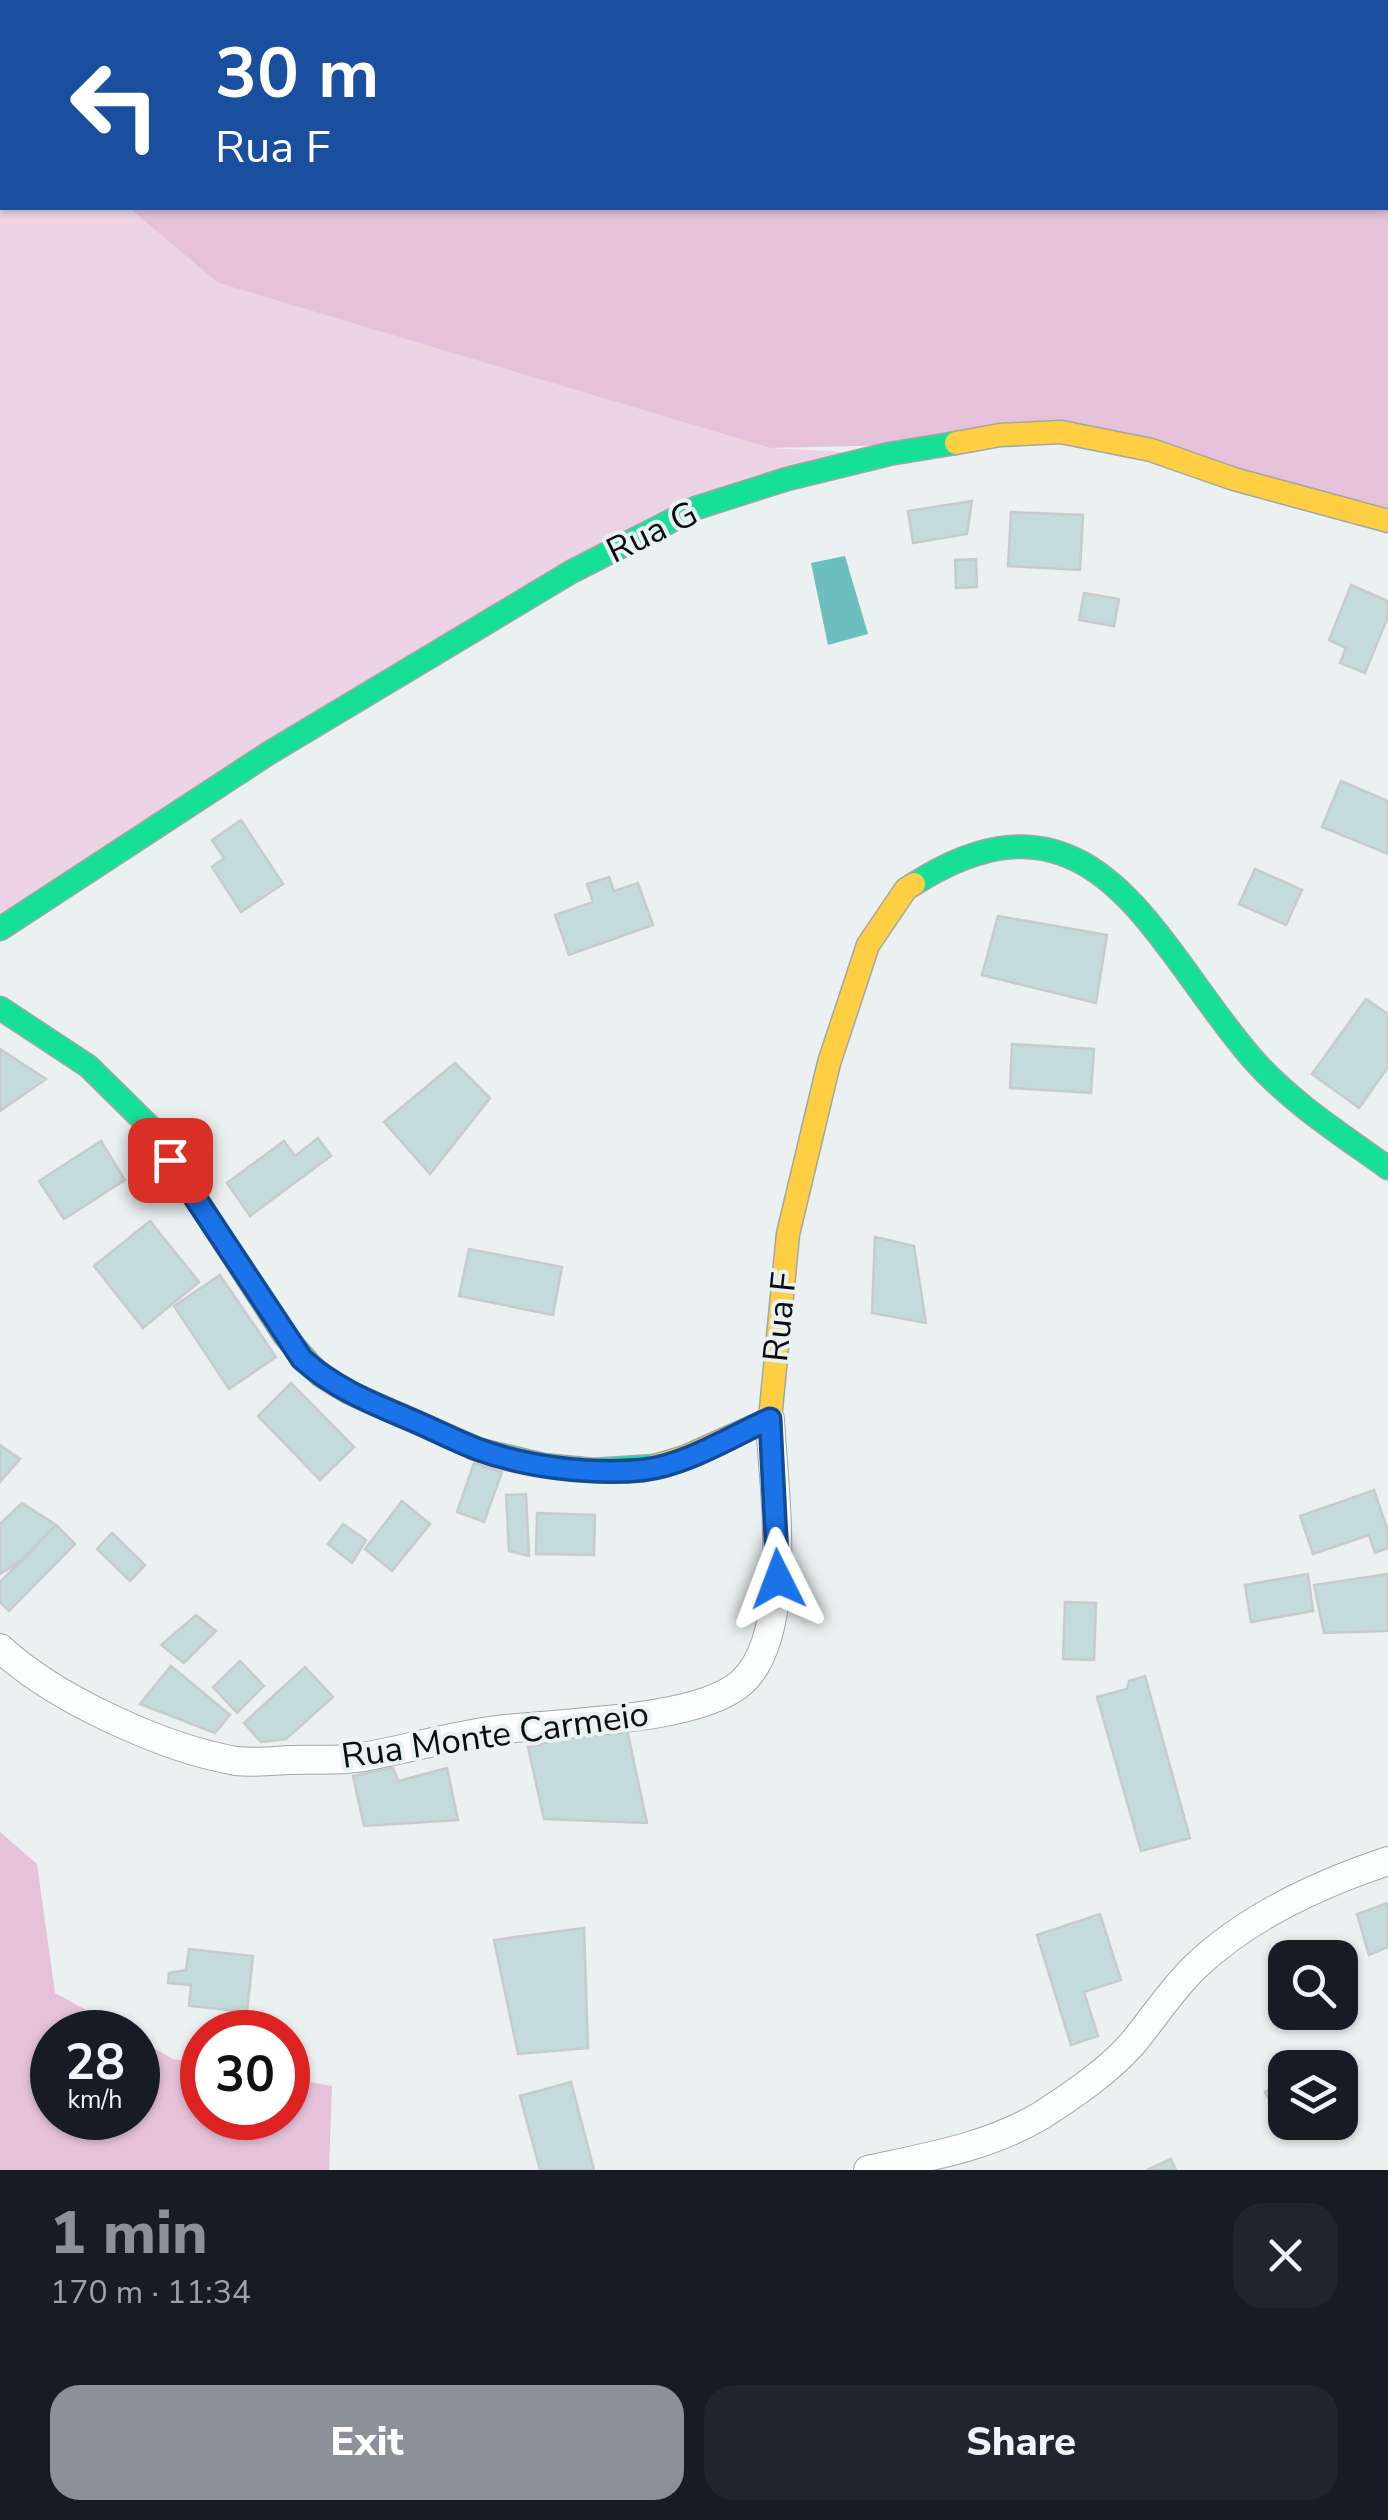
<!DOCTYPE html>
<html lang="en">
<head>
<meta charset="utf-8">
<style>
  body { margin:0; font-family:"Nunito Sans",sans-serif; background:#20242c; color:#f1f3f6; height:100vh; display:flex; flex-direction:column; font-size:38px; white-space:nowrap }
  * { box-sizing:border-box; margin:0 }
  p { font-size:32px; color:#9ea1a6 }
  .icon { flex:none; width:55px; height:55px; fill:none; stroke:currentColor; stroke-width:2; stroke-linecap:round; stroke-linejoin:round }
  .map { position:relative; height:2170px; overflow:hidden }
  .panel { display:flex; flex-direction:column; background:#171b24; flex:1 }
  .panel>* { flex:none }
  .banner { position:absolute; left:0px; top:0px; width:1390px; height:210px; box-shadow:0 2px 8px #0004; background:#1a4fa0; color:#fff; overflow:hidden }
  .tools { position:absolute; left:1268px; top:1940px; display:grid; gap:20px }
  .tools a { display:grid; place-items:center; width:90px; height:90px; border-radius:20px; background:#171b24; box-shadow:0 2px 8px #0004; font-size:50px }
  .speed { position:absolute; left:30px; top:2010px; display:flex; gap:20px; font-size:50px; font-weight:700; text-align:center }
  .speed>* { display:grid; place-content:center; width:130px; height:130px; border-radius:50%; background:#171b24; box-shadow:0 2px 8px #0004; line-height:1 }
  .speed small { font-size:25px; font-weight:400 }
  .speed .limit { border:15px solid #d22; background:#fff; color:#111 }
  .pin { position:absolute; display:grid; place-items:center; width:85px; height:85px; color:#fff; margin:-42px; border-radius:20px; box-shadow:0 5px 15px #0006 }
  .me { position:absolute; width:110px; margin:-55px; rotate:357deg; stroke-linejoin:round; filter:drop-shadow(0 0 8px #0008) }
  .turn { display:flex; align-items:center; gap:35px; height:210px; padding:0 50px; font-size:45px }
  .turn .icon { width:130px; height:130px; stroke-width:2.5 }
  .turn b { display:block; font-size:70px; line-height:85px }
  .round { display:grid; place-items:center; flex:none; width:105px; height:105px; border-radius:30px; background:#20242c }
  .overview { display:flex; align-items:center; justify-content:space-between; height:170px; padding:0 50px }
  h1 { font-size:60px; font-weight:800; line-height:75px; color:#8c9099 }
  .action { display:flex; gap:20px; margin-top:auto; padding:20px 50px }
  .action a { flex:1; height:115px; border-radius:30px; background:#8c9099; color:#fff; font-size:40px; font-weight:800; line-height:115px; text-align:center }
  .action a+a { background:#20242c; color:#f1f3f6 }
  .map>svg:first-child { display:block }
  .green { fill:#ecd4e4 }
  .forest { fill:#e6c2da }
  .water { fill:#6cbfbe }
  .lines { fill:none; stroke-linecap:round; stroke-linejoin:round }
  .stream { stroke:#6cbfbe; stroke-width:10 }
  .building { fill:#c3dbda; stroke:#c7cbcb; stroke-width:2.5 }
  .street-casing { stroke:#a2a6a6; stroke-width:30 }
  .fast-casing { stroke:#a2a6a6; stroke-width:25 }
  .slow-casing { stroke:#a2a6a6; stroke-width:25 }
  .street { stroke:#fcfdfd; stroke-width:28 }
  .fast { stroke:#16e098; stroke-width:22 }
  .slow { stroke:#ffcf43; stroke-width:22 }
  .route-casing { stroke:#114b97; stroke-width:25 }
  .route { stroke:#1a73e8; stroke-width:18 }
  .labels { text-anchor:middle; dominant-baseline:central; stroke-width:8; stroke-linejoin:round; paint-order:stroke }
  .street-label { font-size:35px; fill:#0a0d0d; stroke:#e9f2f2 }
</style>
</head>
<body>
<div class="map">
<svg width="1388" height="2170" viewBox="0 0 1388 2170">
  <rect width="100%" height="100%" fill="#ebf0f0"/>
  <path class="green" d="M0,99l2,109h127l89,75 552,165 119,6 -193,54 -696,423z"/>
  <path class="forest" d="M0,0h1388v519l-278,-79 -340,8 -552,-165 -89,-75h1259v-206h-1386v99z
    M0,1832l37,32 18,129 71,39h-74v86h86v-79l35,20 29,5v54h86v-40l44,8 -3,84h-329z"/>
  <path class="water" d="M845,556l23,78 -40,11 -17,-82z"/>
  <g class="lines">
    <path class="stream" d="M0,15h2"/>
  </g>
  <path class="building" d="M972,501l-5,33 -54,9 -5,-32z
    M1011,512l72,3 -3,55 -72,-4z
    M976,559l1,28 -21,1 -1,-28z
    M1351,585l37,16v16l-23,56 -25,-10 6,-15 -17,-8z
    M1084,593l35,6 -5,27 -35,-6z
    M1341,781l47,20v53l-66,-27z
    M241,820l42,64 -42,28 -29,-45 12,-9 -12,-18z
    M1255,869l47,21 -16,35 -47,-21z
    M609,877l5,14 24,-8 15,42 -84,30 -14,-40 38,-13 -6,-18z
    M998,916l109,19 -11,68 -114,-28z
    M1366,999l22,15v53l-29,41 -47,-34z
    M1012,1044l82,5 -3,44 -81,-5z
    M0,1049l46,30 -46,32z
    M455,1063l35,35 -60,76 -46,-52z
    M318,1138l13,18 -81,60 -23,-33 57,-42 11,15z
    M101,1141l24,39 -61,39 -25,-38z
    M150,1221l49,61 -56,46 -49,-62z
    M875,1237l39,9 12,77 -54,-10z
    M469,1249l93,18 -9,48 -94,-19z
    M220,1275l56,82 -47,32 -55,-83z
    M291,1383l63,64 -34,33 -62,-64z
    M0,1445l20,14 -20,23z
    M474,1463l28,9 -18,50 -27,-10z
    M1374,1490l14,41v17l-13,5 -6,-18 -56,19 -13,-38z
    M526,1494l3,62 -20,-5 -3,-56z
    M402,1501l28,23 -38,47 -27,-22z
    M22,1503l34,22 -34,35 -22,14v-50z
    M537,1513l58,2 -1,40 -58,-1z
    M343,1524l23,16 -14,23 -24,-19z
    M56,1525l19,19 -66,67 -9,-9v-20z
    M112,1533l33,32 -15,16 -33,-32z
    M1308,1574l5,37 -62,11 -6,-37z
    M1388,1574v57l-64,2 -10,-48z
    M1065,1602l31,1 -2,57 -31,-1z
    M196,1615l20,16 -32,32 -23,-18z
    M240,1661l24,25 -27,27 -24,-26z
    M171,1666l59,49 -15,18 -75,-29z
    M305,1667l28,30 -47,42 -25,3 -17,-19z
    M1145,1676l45,162 -49,13 -44,-154 30,-8 2,-8z
    M626,1725l21,98 -103,-4 -16,-72z
    M393,1768l5,13 49,-13 11,52 -94,6 -11,-50z
    M1388,1903v44l-19,8 -12,-41z
    M1100,1914l21,66 -37,12 14,44 -27,9 -34,-110z
    M584,1928l4,120 -70,6 -24,-114z
    M189,1949l64,7 -6,56 -58,-6 2,-21 -23,-2 1,-10 17,-3z
    M1285,2081v39l-3,2 -17,-30z
    M571,2082l23,88h-54l-20,-74z
    M1171,2159l5,11h-29z"/>
  <g class="lines">
    <defs>
      <path id="street" d="M0,1648c55,51 163,100 236,113 17,2 36,0 53,-1 22,-1 46,1 68,-2 47,-8 94,-22 141,-28 61,-8 198,-8 243,-47 55,-48 32,-197 29,-264
        M868,2170c59,-13 121,-23 174,-55 31,-20 65,-43 90,-71 21,-25 39,-54 63,-77 53,-51 124,-83 193,-106"/>
      <path id="fast" d="M914,884c180,-115 241,62 337,173 39,45 90,77 137,111
        M0,929l269,-176 302,-181 125,-64 91,-29 102,-25 67,-11
        M0,1008l88,58 62,61 134,208 36,40 28,17 132,58 63,15 50,5 62,-4"/>
      <path id="slow" d="M956,443l44,-8 61,-3 90,18 83,29 154,42
        M655,1466l30,-9 85,-38 18,-185 41,-171 39,-118 38,-56 8,-5"/>
    </defs>
    <use href="#street" class="street-casing"/>
    <use href="#fast" class="fast-casing"/>
    <use href="#slow" class="slow-casing"/>
    <use href="#street" class="street"/>
    <use href="#fast" class="fast"/>
    <use href="#slow" class="slow"/>
  </g>
  <g class="lines">
    <defs>
      <path id="route" d="M170,1160l132,199c31,28 67,43 105,59 24,10 47,22 70,31 49,18 114,26 166,21 43,-5 87,-33 127,-51l8,160"/>
    </defs>
    <use href="#route" class="route-casing"/>
    <use href="#route" class="route"/>
  </g>
  <g class="labels">
    <g class="street-label">
      <text transform="translate(652 532) rotate(-26)">Rua G</text>
      <text transform="translate(780 1317) rotate(-84)">Rua F</text>
      <text transform="translate(495 1735) rotate(-8)">Rua Monte Carmeio</text>
    </g>
  </g>
</svg>
<div class="tools">
<a><svg class="icon" aria-label="search" viewBox="0 0 24 24"><circle cx="10" cy="10" r="6"/><path d="M15 15l6 6"/></svg></a>
<a><svg class="icon" aria-label="layers" viewBox="0 0 24 24"><path d="M12 4l9 5-9 5-9-5zM3 14l9 5 9-5"/></svg></a>
</div>
<div class="speed"><div>28<small>km/h</small></div><div class="limit">30</div></div>
<div class="pin" style="left:170px;top:1160px;background:#d93025"><svg class="icon" aria-label="arrive" viewBox="0 0 24 24"><path d="M6 21V4h12l-3 4 3 4H6"/></svg></div>
<svg class="me" style="left:778px;top:1579px" viewBox="-20 -20 40 40"><path d="M0-17L14 15 0 8-14 15z" fill="#1a73e8" stroke="#fff" stroke-width="4"/></svg>
<div class="banner">
<div class="turn"><svg class="icon" aria-label="left" viewBox="0 0 24 24"><path d="M17 20v-9H6M10 6l-5 5 5 5"/></svg><div><b>30 m</b>Rua F</div></div>
</div>
</div>
<section class="panel">
<div class="overview"><div><h1>1 min</h1><p>170 m · 11:34</p></div><a class="round"><svg class="icon" aria-label="close" viewBox="0 0 24 24"><path d="M6 6l12 12M18 6L6 18"/></svg></a></div>
<div class="action"><a>Exit</a><a>Share</a></div>
</section>
</body>
</html>
